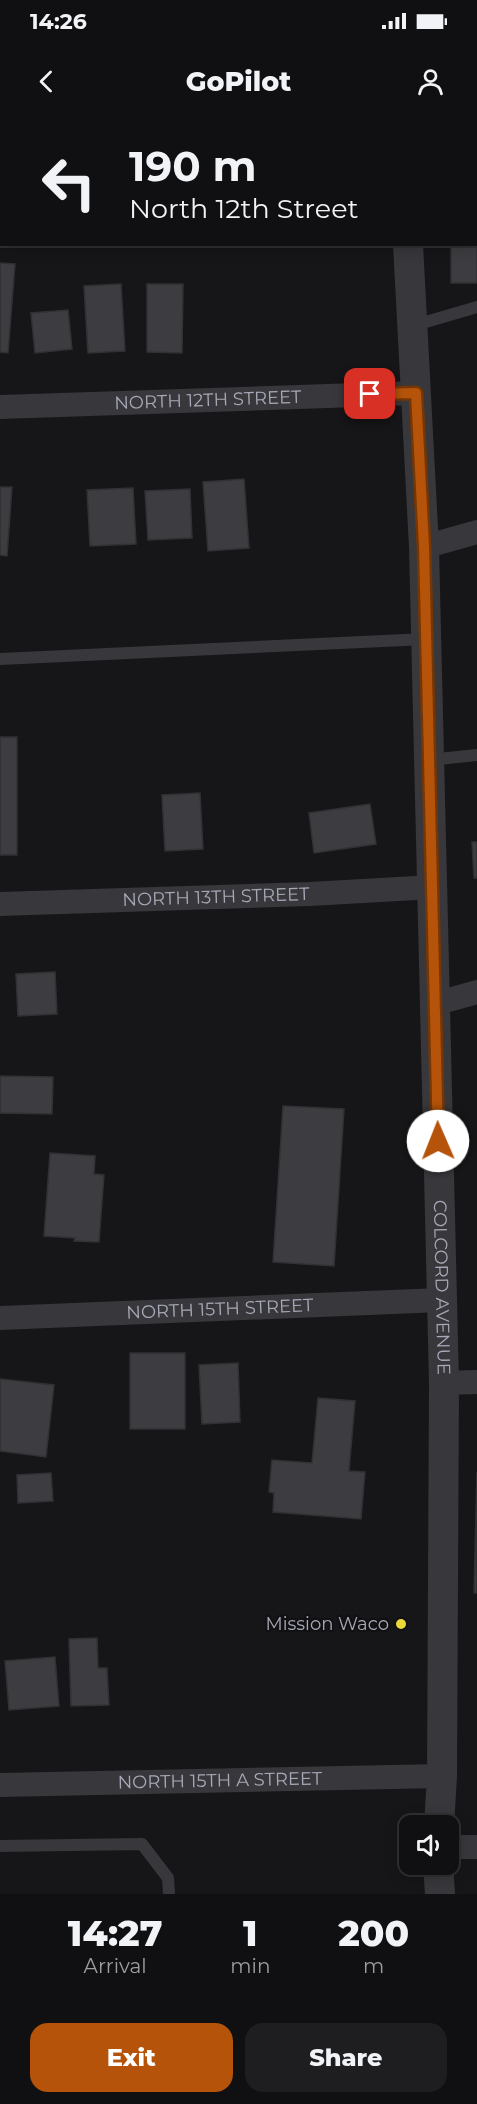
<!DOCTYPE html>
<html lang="en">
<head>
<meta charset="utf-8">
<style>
  body { margin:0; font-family:Montserrat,sans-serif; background:#1e1e20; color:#f1f3f6; height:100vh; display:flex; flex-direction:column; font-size:22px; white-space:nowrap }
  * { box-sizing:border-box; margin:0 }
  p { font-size:20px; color:#9c9d9f }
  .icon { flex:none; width:33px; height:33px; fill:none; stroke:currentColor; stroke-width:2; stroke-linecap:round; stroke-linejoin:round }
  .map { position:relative; height:1774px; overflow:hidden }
  .side { display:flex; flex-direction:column; background:#101012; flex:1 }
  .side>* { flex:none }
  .banner { position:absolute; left:0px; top:0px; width:477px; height:126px; box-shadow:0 3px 15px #0003,0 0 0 2px #303032; background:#101012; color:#f1f3f6; overflow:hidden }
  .fabs { position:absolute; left:399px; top:1695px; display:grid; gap:12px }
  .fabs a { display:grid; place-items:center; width:60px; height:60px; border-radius:12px; background:#101012; box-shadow:0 3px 15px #0003,0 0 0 2px #303032; font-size:30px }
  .pin { position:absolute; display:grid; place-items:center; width:51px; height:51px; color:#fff; margin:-26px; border-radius:12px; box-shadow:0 3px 9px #0006 }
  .me { position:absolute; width:66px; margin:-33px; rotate:359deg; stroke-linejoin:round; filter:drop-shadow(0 0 4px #0008) }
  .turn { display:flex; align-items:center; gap:21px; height:126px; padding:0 30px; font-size:27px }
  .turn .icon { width:78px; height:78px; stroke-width:2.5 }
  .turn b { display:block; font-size:42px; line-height:51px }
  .eta { display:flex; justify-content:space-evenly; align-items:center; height:102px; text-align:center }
  .eta b { font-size:36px; font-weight:800; line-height:42px }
  .cta { display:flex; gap:12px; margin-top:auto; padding:12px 30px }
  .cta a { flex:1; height:69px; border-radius:18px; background:#b45309; color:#fff; font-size:24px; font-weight:800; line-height:69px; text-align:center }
  .cta a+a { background:#1e1e20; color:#f1f3f6 }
  .status { display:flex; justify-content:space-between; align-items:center; height:42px; padding:0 30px; background:#101012; direction:ltr }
  .status svg { height:16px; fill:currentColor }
  header { display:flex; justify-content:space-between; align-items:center; height:78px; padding:0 30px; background:#101012; font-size:27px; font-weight:800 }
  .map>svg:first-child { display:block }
  .building { fill:#3d3d41; stroke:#313033; stroke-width:1.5 }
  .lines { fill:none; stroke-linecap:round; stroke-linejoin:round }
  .service { stroke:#37373c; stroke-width:12 }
  .minor { stroke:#37373c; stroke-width:24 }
  .tertiary { stroke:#37373c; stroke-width:30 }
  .route-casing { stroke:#753606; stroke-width:15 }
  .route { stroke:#b45309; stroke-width:10 }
  .poi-dot { fill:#ebd93a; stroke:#111113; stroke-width:2 }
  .labels { text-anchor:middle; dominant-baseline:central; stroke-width:4.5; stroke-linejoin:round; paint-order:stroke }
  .street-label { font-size:18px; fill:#a8a9b7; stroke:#111113 }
  .poi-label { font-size:18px; fill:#a8a9b7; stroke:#111113; text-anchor:end }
</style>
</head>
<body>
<div class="status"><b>14:26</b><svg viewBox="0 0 49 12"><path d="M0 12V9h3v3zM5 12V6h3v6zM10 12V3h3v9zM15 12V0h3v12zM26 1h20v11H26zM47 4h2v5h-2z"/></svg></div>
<header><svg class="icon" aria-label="back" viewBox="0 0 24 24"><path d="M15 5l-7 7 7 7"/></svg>GoPilot<svg class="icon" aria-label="person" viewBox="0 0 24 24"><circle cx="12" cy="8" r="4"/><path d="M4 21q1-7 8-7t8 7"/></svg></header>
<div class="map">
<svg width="477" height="1774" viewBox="0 0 477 1774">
  <rect width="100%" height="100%" fill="#161618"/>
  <path class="building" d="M451,125l26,1v37h-26z
    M0,143l15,1 -7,89 -8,-1z
    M121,164l4,67 -37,2 -4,-67z
    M147,164h36l-1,69 -35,-1z
    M68,190l4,39 -37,4 -4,-40z
    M244,359l5,69 -41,3 -5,-69z
    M0,367h12l-5,69 -7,-1z
    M133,368l3,56 -46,2 -3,-56z
    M190,369l2,49 -44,2 -3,-49z
    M0,617h17v118h-17z
    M200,673l3,56 -38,2 -3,-56z
    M370,684l6,40 -62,9 -5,-40z
    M472,722h5v36h-3z
    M55,852l2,42 -39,2 -2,-42z
    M0,956l53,1 -1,37 -52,-1z
    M283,986l61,3 -10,157 -61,-4z
    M50,1033l45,3 -1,18 10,1 -5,67 -25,-1 1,-3 -31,-2z
    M130,1233h55v76h-55z
    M238,1243l2,59 -38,2 -3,-59z
    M0,1259l54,6 -8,72 -46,-6z
    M318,1278l37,3 -6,70 16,1 -4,47 -88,-7 1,-19 -5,-1 3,-32 40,3z
    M477,1352v121h-3z
    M51,1353l2,28 -35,2 -1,-28z
    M97,1518l1,30h9l2,37 -38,1 -2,-67z
    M55,1537l4,49 -50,4 -4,-49z"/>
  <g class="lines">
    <path class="service" d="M0,50h2
      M412,206l65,-19
      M0,539l426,-20
      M429,640l48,-5
      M0,1726l142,-2 26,34 1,16"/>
    <g class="minor">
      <path id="s1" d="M0,287l416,-14"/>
      <path d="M424,427l53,-15"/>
      <path id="s2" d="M0,784l310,-10 123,-7"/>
      <path d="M434,884l43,-12"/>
      <path id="s3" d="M0,1198l441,-18"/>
      <path d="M444,1263l33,-1"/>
      <path id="s4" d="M0,1665l442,-9"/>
      <path d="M448,1727h29"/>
    </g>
    <g class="tertiary">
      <path d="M401,0v2"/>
      <path id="s5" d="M408,124l16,303 20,836 -2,393 -3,50"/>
      <path d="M438,1744l2,30"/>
    </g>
  </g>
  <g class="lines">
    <defs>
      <path id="route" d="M370,274l46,-1 8,153 14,595"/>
    </defs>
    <use href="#route" class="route-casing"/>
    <use href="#route" class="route"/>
  </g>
  <circle class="poi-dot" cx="401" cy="1504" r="6"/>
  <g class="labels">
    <g class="street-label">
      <text stroke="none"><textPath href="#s1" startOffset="208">NORTH 12TH STREET</textPath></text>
      <text stroke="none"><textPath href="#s2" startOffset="216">NORTH 13TH STREET</textPath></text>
      <text stroke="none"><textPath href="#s5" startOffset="1044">COLCORD AVENUE</textPath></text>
      <text stroke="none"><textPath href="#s3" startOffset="220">NORTH 15TH STREET</textPath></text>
      <text stroke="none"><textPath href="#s4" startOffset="220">NORTH 15TH A STREET</textPath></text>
    </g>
    <g class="poi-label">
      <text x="389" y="1504">Mission Waco</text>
    </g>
  </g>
</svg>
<div class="fabs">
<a><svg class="icon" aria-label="sound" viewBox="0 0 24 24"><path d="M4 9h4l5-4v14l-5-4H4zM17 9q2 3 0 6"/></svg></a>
</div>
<div class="pin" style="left:370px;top:274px;background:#d93025"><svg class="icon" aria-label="arrive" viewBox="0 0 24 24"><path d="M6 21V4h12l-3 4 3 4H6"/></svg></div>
<svg class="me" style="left:438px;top:1021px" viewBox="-20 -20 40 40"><circle r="19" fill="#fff"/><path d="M0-13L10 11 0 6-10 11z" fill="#b45309"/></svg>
<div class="banner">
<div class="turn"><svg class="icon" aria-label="left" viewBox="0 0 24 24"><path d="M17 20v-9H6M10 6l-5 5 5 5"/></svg><div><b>190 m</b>North 12th Street</div></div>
</div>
</div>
<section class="side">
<div class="eta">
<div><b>14:27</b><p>Arrival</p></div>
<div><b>1</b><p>min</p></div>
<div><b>200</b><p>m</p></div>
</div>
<div class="cta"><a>Exit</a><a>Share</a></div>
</section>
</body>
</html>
